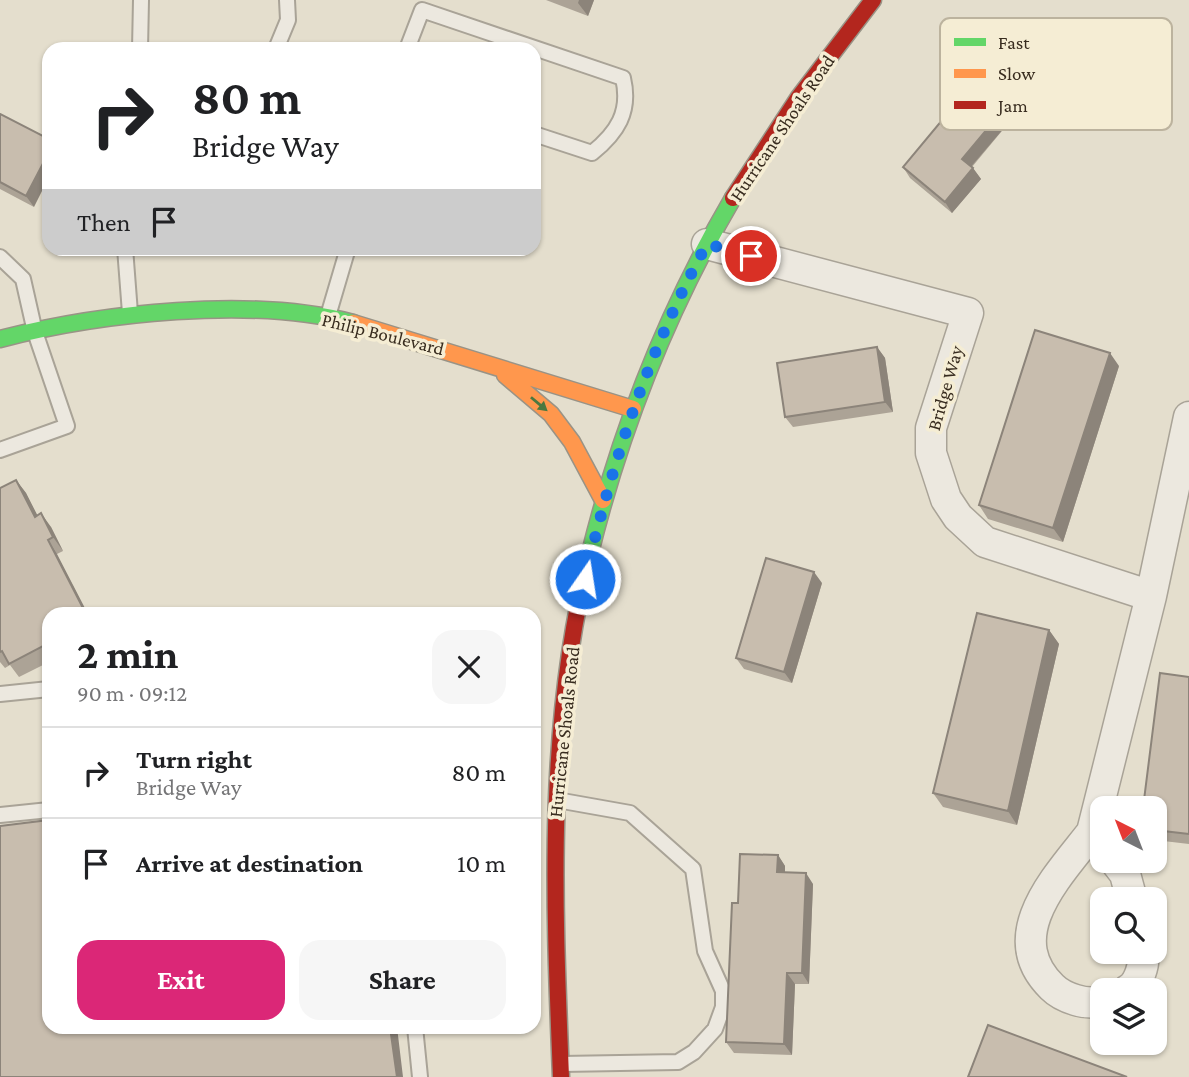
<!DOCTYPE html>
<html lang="en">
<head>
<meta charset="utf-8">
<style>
  body { margin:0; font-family:"Crimson Pro",serif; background:#f6f6f6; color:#202124; height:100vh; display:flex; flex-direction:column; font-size:26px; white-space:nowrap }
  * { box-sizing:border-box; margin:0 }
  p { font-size:23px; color:#757577 }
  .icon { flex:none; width:38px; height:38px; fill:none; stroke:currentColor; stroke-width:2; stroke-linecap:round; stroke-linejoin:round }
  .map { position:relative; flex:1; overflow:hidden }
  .panel { position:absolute; left:42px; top:607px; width:499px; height:427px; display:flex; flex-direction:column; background:#fff; border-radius:21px; box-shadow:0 2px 5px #0004 }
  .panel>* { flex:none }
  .banner { position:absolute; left:42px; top:42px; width:499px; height:214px; border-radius:21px; box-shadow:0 2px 5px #0004; background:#fff; color:#202124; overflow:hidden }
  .needle { width:46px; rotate:318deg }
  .fabs { position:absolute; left:1090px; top:796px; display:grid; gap:14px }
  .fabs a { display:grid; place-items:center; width:77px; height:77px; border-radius:14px; background:#fff; box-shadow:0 2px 5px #0004; font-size:35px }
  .pin { position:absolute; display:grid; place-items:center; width:60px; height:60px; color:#fff; margin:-30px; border:4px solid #fff; border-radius:50%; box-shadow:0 2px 7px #0007 }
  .me { position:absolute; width:77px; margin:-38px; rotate:13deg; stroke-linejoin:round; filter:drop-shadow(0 0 5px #0008) }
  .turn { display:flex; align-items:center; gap:24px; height:147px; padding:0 35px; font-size:32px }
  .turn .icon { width:91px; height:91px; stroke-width:2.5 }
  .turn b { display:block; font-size:49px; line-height:60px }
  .then { display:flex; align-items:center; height:66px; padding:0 35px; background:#0003; gap:14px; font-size:26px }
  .round { display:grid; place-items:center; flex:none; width:74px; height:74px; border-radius:21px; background:#f6f6f6 }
  .summary { display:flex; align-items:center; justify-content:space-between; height:119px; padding:0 35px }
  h1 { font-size:42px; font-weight:700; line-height:52px }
  .action { display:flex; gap:14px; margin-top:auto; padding:14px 35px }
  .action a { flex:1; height:80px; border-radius:21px; background:#db2777; color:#fff; font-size:28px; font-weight:700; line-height:80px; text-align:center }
  .action a+a { background:#f6f6f6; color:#202124 }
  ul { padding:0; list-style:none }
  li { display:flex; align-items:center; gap:21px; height:91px; padding:0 35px; border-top:2px solid #e0e0e0 }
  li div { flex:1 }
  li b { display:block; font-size:26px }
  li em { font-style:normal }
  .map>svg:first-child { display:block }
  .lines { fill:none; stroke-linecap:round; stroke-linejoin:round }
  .lane-casing { stroke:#a9a397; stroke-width:18 }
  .street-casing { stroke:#a9a397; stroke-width:33 }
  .fast-casing { stroke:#999386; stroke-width:19 }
  .slow-casing { stroke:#999386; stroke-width:19 }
  .jam-casing { stroke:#999386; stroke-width:19 }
  .lane { stroke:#ece8df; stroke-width:14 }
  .street { stroke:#ece8df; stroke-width:30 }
  .fast { stroke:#63d668; stroke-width:16 }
  .slow { stroke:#ff974d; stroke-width:16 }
  .jam { stroke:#b3261e; stroke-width:16 }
  .wall { fill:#aca396 }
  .shaded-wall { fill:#8c847a }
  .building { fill:#c8bdae; stroke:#8c847a; stroke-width:2 }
  .oneway { fill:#4b7840 }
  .route { stroke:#1a73e8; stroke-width:12; stroke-dasharray:0 21.6 }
  .labels { text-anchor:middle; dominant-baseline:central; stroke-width:7; stroke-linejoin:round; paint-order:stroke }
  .street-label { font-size:19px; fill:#382c1f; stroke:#f5edd4 }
  .key { fill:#f5edd4; stroke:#bcb39e; stroke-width:2 }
  .key-label { font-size:19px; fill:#382c1f }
</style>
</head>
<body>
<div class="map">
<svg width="1189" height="1077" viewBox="0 0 1189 1077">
  <rect width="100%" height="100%" fill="#e4decd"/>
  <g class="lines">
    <defs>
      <path id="lane" d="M140,49l1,-49
        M276,49l12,-29 -1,-20
        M407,49l15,-39 201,68c8,34 -6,55 -31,75l-58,-19
        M125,248l5,65
        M0,257l23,22 12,53 32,94 -67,24
        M328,316l20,-68
        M0,694l49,-5
        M557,800l73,13 63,56 12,82 18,40v16l-8,22 -21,23 -16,10 -116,2
        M0,815l49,-5
        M415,1027l5,50"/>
      <path id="street" d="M707,244l261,69 -37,115v25l15,46 12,18 27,25 166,54
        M1092,832l59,-236 38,-179
        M1102,845l-10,-13c-34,44 -93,103 -40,155 11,11 35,19 50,14
        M1115,861l10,13 7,26
        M1128,990c11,-6 17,-26 15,-38"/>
      <path id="fast" d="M0,339c100,-26 253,-43 353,-16
        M590,553c31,-125 78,-244 143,-355"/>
      <path id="slow" d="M353,323l280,86
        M505,375l46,39 21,28 31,58"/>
      <path id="jam" d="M733,198l66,-101 74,-97
        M561,1077c-7,-175 -15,-352 29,-524"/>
    </defs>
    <use href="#lane" class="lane-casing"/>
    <use href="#street" class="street-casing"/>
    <use href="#fast" class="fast-casing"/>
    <use href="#slow" class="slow-casing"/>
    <use href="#jam" class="jam-casing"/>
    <use href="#lane" class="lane"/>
    <use href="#street" class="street"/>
    <use href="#fast" class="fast"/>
    <use href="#slow" class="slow"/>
    <use href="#jam" class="jam"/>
  </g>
  <path class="wall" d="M546,0h48l-6,16z
    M0,114l34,93 -34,-18z
    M1016,114l-44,53 9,12 -29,34 -42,-35 -7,-11z
    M877,347l8,11 8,54 -100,15 -8,-10z
    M1119,366l-56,176 -75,-23 -9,-14z
    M16,480l10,13 11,23 14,11 12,24 -6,3 -8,60v48l-30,15 -9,-12 -5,3 -5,-6v-174z
    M822,583l-30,100 -48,-14 -8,-11z
    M1049,630l10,14 -42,181 -74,-18 -10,-14z
    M1189,677v167l-34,-4v-32z
    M778,855l7,11v7l28,11 -4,100h-14l-3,71 -58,-2 -8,-11 12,-139z"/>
  <path class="shaded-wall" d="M579,0h15l-6,16 -10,-13z
    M1009,103l7,11 -47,55 -7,-10z
    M49,152v25l-15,30 -8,-11z
    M973,168l8,11 -29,34 -7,-11z
    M877,347l8,11 8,54 -8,-10z
    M1110,353l9,13 -56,176 -10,-14z
    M16,480l10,13 19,37 -10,-13z
    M41,513l10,14 12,24 -10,-14z
    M48,540l9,14 31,60h-2z
    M814,572l8,11 -30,100 -8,-11z
    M1049,630l10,14 -42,181 -9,-14z
    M778,855l7,11v17l-8,-11z
    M806,873l7,11 -4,100 -7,-11z
    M787,973l8,11 -3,71 -8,-11z
    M390,1027h7l6,50h-6z"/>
  <path class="building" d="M978,77l31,26 -47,56 11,9 -28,34 -42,-35z
    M0,114l49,25v13l-23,44 -26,-14z
    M1035,330l75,23 -57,175 -74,-23z
    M877,347l8,55 -100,15 -8,-54z
    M16,480l19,37 6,-4 12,24 -5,3 38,74h-37v29l-40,21 -7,-13 -2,1v-164z
    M766,558l48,14 -30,100 -48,-14z
    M977,613l72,17 -41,181 -75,-18z
    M1160,673l29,4v157l-34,-4v-22h-12z
    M49,820v207h341l7,50h-397v-251z
    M740,854l38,1 -1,17 29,1 -4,100h-15l-3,71 -58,-2 6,-139h6z
    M988,1025l139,52h-159z"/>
  <defs><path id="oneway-solid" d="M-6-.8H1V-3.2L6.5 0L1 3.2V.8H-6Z" transform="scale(1.75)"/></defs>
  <use class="oneway" href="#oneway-solid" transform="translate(539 404) rotate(40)"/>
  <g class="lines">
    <path class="route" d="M585,579c27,-116 64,-230 122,-335l44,12"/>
  </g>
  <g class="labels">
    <g class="street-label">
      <text transform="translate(782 128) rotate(-56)">Hurricane Shoals Road</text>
      <text transform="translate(383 334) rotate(14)">Philip Boulevard</text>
      <text transform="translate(945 388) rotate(-74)">Bridge Way</text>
      <text transform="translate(564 732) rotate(-84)">Hurricane Shoals Road</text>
    </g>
  </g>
  <rect x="940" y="18" width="232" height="112" rx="10" class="key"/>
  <rect x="954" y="38" width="32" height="8" fill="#63d668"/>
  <rect x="954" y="69" width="32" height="9" fill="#ff974d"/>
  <rect x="954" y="101" width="32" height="8" fill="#b3261e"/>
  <g class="key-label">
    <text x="998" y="49">Fast</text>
    <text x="998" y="80">Slow</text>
    <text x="998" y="112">Jam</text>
  </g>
</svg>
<div class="fabs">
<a><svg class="needle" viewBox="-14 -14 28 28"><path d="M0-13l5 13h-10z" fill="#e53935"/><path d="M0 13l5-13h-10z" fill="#757577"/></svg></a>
<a><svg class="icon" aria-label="search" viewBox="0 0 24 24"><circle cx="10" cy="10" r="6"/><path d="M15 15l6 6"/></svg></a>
<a><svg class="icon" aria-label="layers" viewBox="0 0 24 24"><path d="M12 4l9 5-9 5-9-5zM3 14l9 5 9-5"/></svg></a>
</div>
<div class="pin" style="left:751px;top:256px;background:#d93025"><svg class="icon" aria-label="arrive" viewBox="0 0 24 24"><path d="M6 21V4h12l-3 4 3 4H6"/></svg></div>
<svg class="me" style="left:585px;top:579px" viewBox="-20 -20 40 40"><circle r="17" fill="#1a73e8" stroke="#fff" stroke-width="3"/><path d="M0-11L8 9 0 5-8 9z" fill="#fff"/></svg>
<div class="banner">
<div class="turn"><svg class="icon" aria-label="right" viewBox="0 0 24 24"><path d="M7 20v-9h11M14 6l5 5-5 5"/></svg><div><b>80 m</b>Bridge Way</div></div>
<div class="then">Then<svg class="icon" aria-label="arrive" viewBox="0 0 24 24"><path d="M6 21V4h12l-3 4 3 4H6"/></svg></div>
</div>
<section class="panel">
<div class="summary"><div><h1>2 min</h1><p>90 m · 09:12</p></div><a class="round"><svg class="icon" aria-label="close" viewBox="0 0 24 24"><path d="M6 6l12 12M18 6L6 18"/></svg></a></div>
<ul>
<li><svg class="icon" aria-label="right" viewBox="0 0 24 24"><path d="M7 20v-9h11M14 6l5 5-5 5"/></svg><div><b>Turn right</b><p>Bridge Way</p></div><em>80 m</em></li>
<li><svg class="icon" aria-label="arrive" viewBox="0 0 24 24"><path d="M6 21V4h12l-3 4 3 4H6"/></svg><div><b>Arrive at destination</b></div><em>10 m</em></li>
</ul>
<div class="action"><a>Exit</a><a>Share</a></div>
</section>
</div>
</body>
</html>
